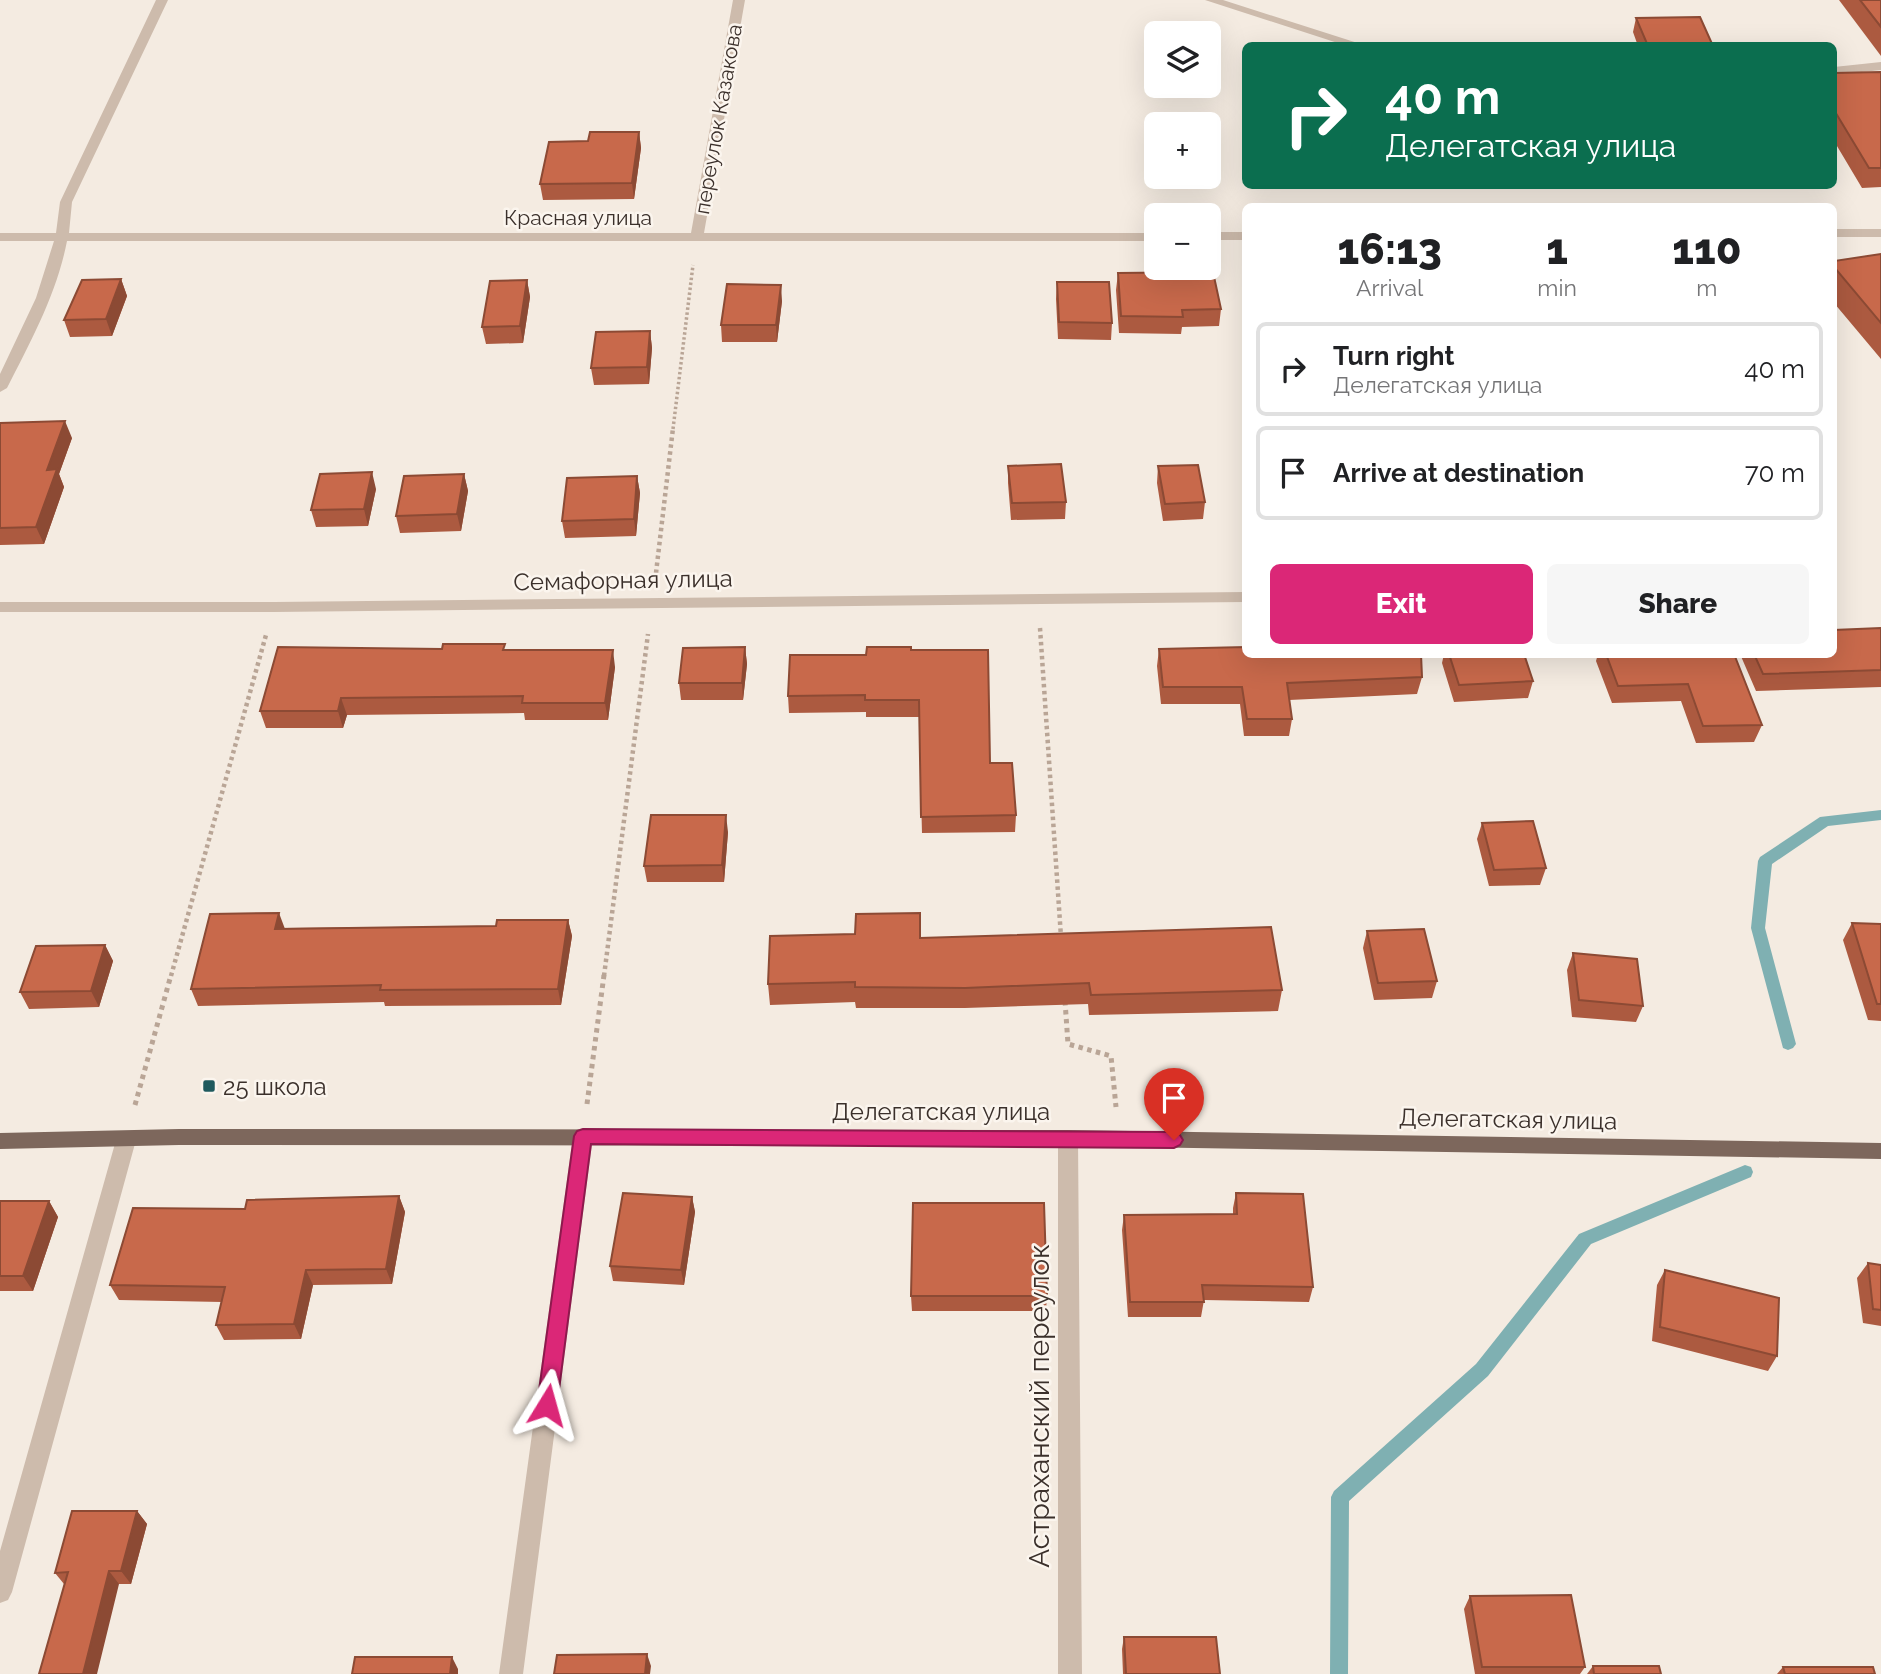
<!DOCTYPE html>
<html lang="en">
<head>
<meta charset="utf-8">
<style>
  body { margin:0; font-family:Raleway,sans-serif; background:#f6f6f6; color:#202124; height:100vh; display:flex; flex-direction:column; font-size:26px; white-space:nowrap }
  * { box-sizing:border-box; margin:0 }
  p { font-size:23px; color:#757577 }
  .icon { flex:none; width:38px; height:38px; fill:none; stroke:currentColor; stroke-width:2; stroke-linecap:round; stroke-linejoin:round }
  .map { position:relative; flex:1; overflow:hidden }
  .drawer { position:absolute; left:1242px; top:203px; width:595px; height:455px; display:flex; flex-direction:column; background:#fff; border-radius:10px; box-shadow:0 7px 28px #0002 }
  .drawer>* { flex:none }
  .top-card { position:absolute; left:1242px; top:42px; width:595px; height:147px; border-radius:10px; box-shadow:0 7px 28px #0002; background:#0b6e4f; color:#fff; overflow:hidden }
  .tools { position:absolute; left:1144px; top:21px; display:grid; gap:14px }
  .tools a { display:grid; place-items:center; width:77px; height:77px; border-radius:10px; background:#fff; box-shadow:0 7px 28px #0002; font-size:35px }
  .pin { position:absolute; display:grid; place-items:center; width:60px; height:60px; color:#fff; margin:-72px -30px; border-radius:50% 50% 50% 0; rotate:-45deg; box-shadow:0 0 7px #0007 }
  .pin .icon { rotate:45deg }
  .me { position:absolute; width:77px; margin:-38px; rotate:8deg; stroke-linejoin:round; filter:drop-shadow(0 0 5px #0008) }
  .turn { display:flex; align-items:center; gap:24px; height:147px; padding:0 28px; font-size:32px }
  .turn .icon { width:91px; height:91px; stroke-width:2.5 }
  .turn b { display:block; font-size:49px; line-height:60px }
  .eta { display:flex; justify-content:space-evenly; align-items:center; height:119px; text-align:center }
  .eta b { font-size:42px; font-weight:800; line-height:49px }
  .cta { display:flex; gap:14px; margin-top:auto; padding:14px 28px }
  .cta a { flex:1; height:80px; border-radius:10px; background:#db2777; color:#fff; font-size:28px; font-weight:800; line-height:80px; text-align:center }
  .cta a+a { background:#f6f6f6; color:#202124 }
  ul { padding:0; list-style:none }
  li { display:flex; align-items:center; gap:21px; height:94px; margin:0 14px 10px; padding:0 14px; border:4px solid #e0e0e0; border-radius:10px }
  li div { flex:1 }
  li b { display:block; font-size:26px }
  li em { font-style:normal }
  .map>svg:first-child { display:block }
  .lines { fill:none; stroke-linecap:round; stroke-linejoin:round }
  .stream { fill:#7fb0b2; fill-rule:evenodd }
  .path-far2 { stroke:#b9a596; stroke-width:3.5; stroke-dasharray:2.5 2.5; stroke-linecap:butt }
  .path-far1 { stroke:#b9a596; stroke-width:4.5; stroke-dasharray:3.5 3.5; stroke-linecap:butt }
  .path { stroke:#b9a596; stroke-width:5; stroke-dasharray:4.5 4.5; stroke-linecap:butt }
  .service { fill:#cdbbac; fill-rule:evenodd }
  .minor { fill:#cdbbac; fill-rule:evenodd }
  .primary { fill:#7d675c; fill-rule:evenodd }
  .wall { fill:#ac5a40 }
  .shaded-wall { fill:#8c4a34 }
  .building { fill:#c8694b; stroke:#8c4a34; stroke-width:2 }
  .route { fill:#db2777; stroke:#8e194d; stroke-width:2 }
  .poi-dot { fill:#1f5a5e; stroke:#fbf5ee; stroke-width:2.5 }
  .labels { text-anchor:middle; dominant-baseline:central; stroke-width:5; stroke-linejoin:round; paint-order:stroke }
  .far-street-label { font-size:21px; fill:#3b302b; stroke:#fbf5ee }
  .street-label { font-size:24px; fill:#3b302b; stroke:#fbf5ee }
  .poi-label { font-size:24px; fill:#3b302b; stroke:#fbf5ee; text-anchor:start }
  .near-street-label { font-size:28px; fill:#3b302b; stroke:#fbf5ee }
</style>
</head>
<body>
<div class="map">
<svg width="1881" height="1674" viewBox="0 0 1881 1674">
  <rect width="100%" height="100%" fill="#f4ebe1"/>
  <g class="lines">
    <path class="stream" d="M1881,810v10l-53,6 -56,38 -7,64 31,116 -3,4 -5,2 -5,-2 -32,-120 7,-67 2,-4 60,-40z
      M1745,1165l6,2 2,5 -2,5 -160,67 -103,132 -139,125 -1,173h-18l1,-177 3,-6 142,-127 103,-130z"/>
    <path class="path-far2" d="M673,429l20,-164"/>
    <path class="path-far1" d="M656,573l17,-145
      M1040,628l21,309
      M171,976l95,-341
      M604,976l44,-342"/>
    <path class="path" d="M1065,1001l3,43 43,12 5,51
      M587,1104l17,-129
      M135,1105l36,-130"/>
    <path class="service" d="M1205,0h18l144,46h-20z
      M1881,62v8l-47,5v-8z"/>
    <path class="minor" d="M156,0h12l-96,202 -3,31h622l42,-233h12l-41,233h453v8h-1090c-10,52 -36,100 -60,147l-7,4v-18l36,-76 18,-57h-54v-8h56l4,-31z
      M1834,229h47v8h-47z
      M1209,232h37v8h-37z
      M1246,592v10l-972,10h-274v-10h274z
      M583,1128l7,2 3,6 -70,538h-24l74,-538 3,-6z
      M1068,1130l7,2 3,6 4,536h-24v-536l3,-6z
      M126,1132l7,2 3,6 -124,452 -4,8 -8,3v-52l116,-411 3,-6z"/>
    <path class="primary" d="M179,1129l889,1 813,13v16l-813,-13 -889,-1 -179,4v-16z"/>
  </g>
  <path class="wall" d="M1839,0h42v56z
    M1636,18l77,28h-75l-5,-14z
    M1881,72v115l-19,1 -28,-47v-68z
    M639,132l2,16 -7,51 -91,1 -3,-16 48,-43z
    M1881,254v105l-47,-56v-36z
    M1118,273l103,36 -2,17 -37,1 -1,7 -62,-1 -3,-43z
    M121,279l6,17 -15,40 -42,1 -6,-17z
    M527,280l3,17 -7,46 -37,1 -4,-17z
    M1057,282l55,41 -1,17 -53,-1 -2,-40z
    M782,301l-5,41h-55l-1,-17z
    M650,331l2,17 -3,36 -55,1 -3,-17z
    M0,423l72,15 -13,36 5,13 -20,57 -44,1z
    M1008,466l58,36 -1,17 -54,1 -3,-37z
    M1158,466l47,36 -2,17 -40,2 -6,-38z
    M464,474l4,17 -7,40 -61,2 -4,-17z
    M637,476l3,17 -4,43 -71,2 -3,-17z
    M376,489l-8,37 -52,1 -5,-17z
    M1881,628v59l-125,4 -16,-37h94z
    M745,647l2,17 -4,36h-62l-2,-17z
    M1159,649l263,28 -5,17 -128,6 3,19 -3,17h-45l-4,-32h-79l-4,-38z
    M506,650l109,17 -7,53h-83l-1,-7 -177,2 -4,13h-77l-6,-17z
    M911,650l79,113 26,52 -1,17 -93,1 -3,-116h-53v-5l-77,1 -1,-17 78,-41z
    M1444,654h80l9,27 -5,17 -74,4 -12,-39z
    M1598,654h136l28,71 -8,17 -58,1 -15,-42 -69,2 -16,-42z
    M1482,823l64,45 -6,17 -51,1 -12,-47z
    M728,832l-4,50h-77l-3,-16z
    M568,920l4,16 -11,69 -176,1 -1,-4 -186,4 -7,-17 94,-61 211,-2z
    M1852,923l29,1v97l-13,-1 -25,-80z
    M1367,931l70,50 -5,17 -58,2 -11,-52z
    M920,938l362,52 -4,21 -189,4 -1,-11 -123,4h-109l-1,-6 -85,3 -2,-21z
    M105,945l8,16 -14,46 -70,2 -9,-17z
    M1573,953l70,53 -7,16 -64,-5 -5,-47z
    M1236,1193l77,94 -4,15 -105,-2 -3,17h-73l-6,-87 2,-15 109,-1v-6z
    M399,1196l6,16 -13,72 -79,1 -12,54 -77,1 -8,-15 6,-23 -103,-2 -9,-15 135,-76z
    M692,1197l3,15 -11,73 -71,-4 -3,-15z
    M0,1201h49l9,16 -25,74h-33z
    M1868,1263l13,2v61l-18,-3 -6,-45z
    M1665,1270l112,86 -9,15 -116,-30 5,-56z
    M911,1296h136l-1,15h-134z
    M137,1511l10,13 -16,60h-67l-9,-11z
    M1470,1596l115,71 -5,7h-105l-11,-65z
    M1124,1637l96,37h-97l-1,-25z
    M1593,1666l68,8h-74z
    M1783,1667l92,7h-98z"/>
  <path class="shaded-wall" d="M639,132l2,16 -7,51 -2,-16z
    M121,279l6,17 -15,40 -6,-17z
    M527,280l3,17 -7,46 -3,-17z
    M781,285l1,16 -5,41 -1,-17z
    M650,331l2,17 -3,36 -2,-17z
    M65,421l7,17 -13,36 5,13 -20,57 -8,-17 11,-57z
    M372,472l4,17 -8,37 -4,-17z
    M464,474l4,17 -7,40 -4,-17z
    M637,476l3,17 -4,43 -2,-17z
    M745,647l2,17 -4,36 -1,-17z
    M613,650l2,17 -7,53 -3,-17z
    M341,698l6,17 -4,13 -5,-17z
    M726,815l2,17 -4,50 -2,-17z
    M279,913l6,16h-10z
    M568,920l4,16 -11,69 -3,-16z
    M105,945l8,16 -14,46 -8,-16z
    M399,1196l6,16 -13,72 -6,-15z
    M692,1197l3,15 -11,73 -3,-15z
    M49,1201l9,16 -25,74 -10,-15z
    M306,1270l7,15 -12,54 -7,-15z
    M137,1511l10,13 -16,60 -10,-13z
    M109,1571l10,13 -22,90h-14z
    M647,1654l4,12 -1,8h-5z
    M452,1657l6,12v5h-8z"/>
  <path class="building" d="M1860,0h21v27z
    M1700,17l13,29h-65l-12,-28z
    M1881,72v96h-12l-35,-58v-37z
    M590,132h49l-7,51 -92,1 9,-42 39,-1z
    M1881,254v69l-47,-56v-6z
    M1213,272l8,37 -39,1 1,7 -62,-1 -3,-43z
    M121,279l-15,40 -42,1 18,-40z
    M527,280l-7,46 -38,1 8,-46z
    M1057,282h52l3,41 -53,-1z
    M727,284l54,1 -5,40h-55z
    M650,331l-3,36 -56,1 5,-36z
    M65,421l-18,49 10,-1 -21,58 -36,1v-105z
    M1061,464l5,38 -54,1 -4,-37z
    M1198,465l7,37 -40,2 -7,-38z
    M372,472l-8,37 -53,1 9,-36z
    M464,474l-7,40 -61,2 8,-40z
    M637,476l-3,43 -72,2 5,-43z
    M1881,628v42l-118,4 -9,-20h80v-24z
    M443,644h62l-2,6h110l-8,53h-83l1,-7 -182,2 -3,13h-78l18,-64 164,2z
    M745,647l-3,36h-63l4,-35z
    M867,647h44v3h77l2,113h22l4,52 -95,2 -2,-117h-54v-5l-77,1 2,-41h76z
    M1246,647v7h175l1,23 -135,6 5,36h-45l-5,-32h-79l-4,-38z
    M1449,654h75l9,27 -74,4z
    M1606,654h128l28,71 -59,1 -15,-42 -70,2z
    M651,815h75l-4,50 -78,1z
    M1533,821l13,47 -52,2 -12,-47z
    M279,913l-4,16 221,-3 1,-6h71l-10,69 -178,1 1,-5 -190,4 19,-75z
    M920,913v25l351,-11 11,63 -191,5 -2,-12 -124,5 -110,-1v-5l-87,2 2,-48 85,-2 1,-20z
    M1852,923l29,1v80h-4z
    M1424,929l13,52 -59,2 -11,-52z
    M105,945l-14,46 -71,1 16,-46z
    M1573,953l64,6 6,47 -64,-6z
    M623,1193l69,4 -11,73 -71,-4z
    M1236,1193l67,1 10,93 -111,-2 2,17h-74l-6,-87 113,-1z
    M399,1196l-13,73 -80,1 -12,54 -78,1 9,-38 -115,-2 23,-77 112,1 2,-9z
    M0,1201h49l-26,75h-23z
    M913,1203h131l3,93h-136z
    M1868,1263l13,2v45l-8,-1z
    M1665,1270l114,28 -2,58 -117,-29z
    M72,1511h65l-16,60h-12l-26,103h-44l29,-102 -13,1z
    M1571,1595l14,72h-103l-12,-71z
    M1124,1637h92l4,37h-94z
    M647,1654l-2,20h-91l3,-19z
    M355,1657h97l-2,17h-98z
    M1593,1666h66l2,8h-67z
    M1783,1667h90l2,7h-90z"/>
  <path class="route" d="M583,1129l591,3 6,3 3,5 -3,5 -6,3 -583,-4 -34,261 -3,7 -7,2 -7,-2 -3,-7 37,-269 3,-5z"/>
  <rect class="poi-dot" x="202" y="1079" width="14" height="14" rx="3.5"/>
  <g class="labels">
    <g class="far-street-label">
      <text transform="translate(718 119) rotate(-80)">переулок Казакова</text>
      <text x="578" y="217">Красная улица</text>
    </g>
    <g class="street-label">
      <text transform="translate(623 580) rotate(-1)">Семафорная улица</text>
      <text x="941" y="1111">Делегатская улица</text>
      <text transform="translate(1508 1119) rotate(1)">Делегатская улица</text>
    </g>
    <g class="poi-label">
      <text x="223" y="1086">25 школа</text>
    </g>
    <g class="near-street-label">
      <text transform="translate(1039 1406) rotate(-90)">Астраханский переулок</text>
    </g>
  </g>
</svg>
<div class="tools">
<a><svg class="icon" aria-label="layers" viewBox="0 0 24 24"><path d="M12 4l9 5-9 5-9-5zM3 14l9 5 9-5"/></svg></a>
<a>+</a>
<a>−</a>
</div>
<div class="pin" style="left:1174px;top:1140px;background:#d93025"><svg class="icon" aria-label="arrive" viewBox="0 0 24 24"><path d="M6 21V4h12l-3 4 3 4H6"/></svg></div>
<svg class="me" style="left:547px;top:1405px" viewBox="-20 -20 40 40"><path d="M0-17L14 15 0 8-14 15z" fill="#db2777" stroke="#fff" stroke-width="4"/></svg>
<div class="top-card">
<div class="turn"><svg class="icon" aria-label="right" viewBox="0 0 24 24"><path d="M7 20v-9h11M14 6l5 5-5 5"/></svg><div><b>40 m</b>Делегатская улица</div></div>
</div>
<section class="drawer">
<div class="eta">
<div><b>16:13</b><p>Arrival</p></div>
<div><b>1</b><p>min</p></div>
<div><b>110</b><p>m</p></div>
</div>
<ul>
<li><svg class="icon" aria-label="right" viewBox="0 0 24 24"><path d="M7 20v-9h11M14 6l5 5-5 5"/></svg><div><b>Turn right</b><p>Делегатская улица</p></div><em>40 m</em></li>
<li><svg class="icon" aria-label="arrive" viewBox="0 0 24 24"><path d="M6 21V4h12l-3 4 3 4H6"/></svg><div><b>Arrive at destination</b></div><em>70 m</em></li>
</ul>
<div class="cta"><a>Exit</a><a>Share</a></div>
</section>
</div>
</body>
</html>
